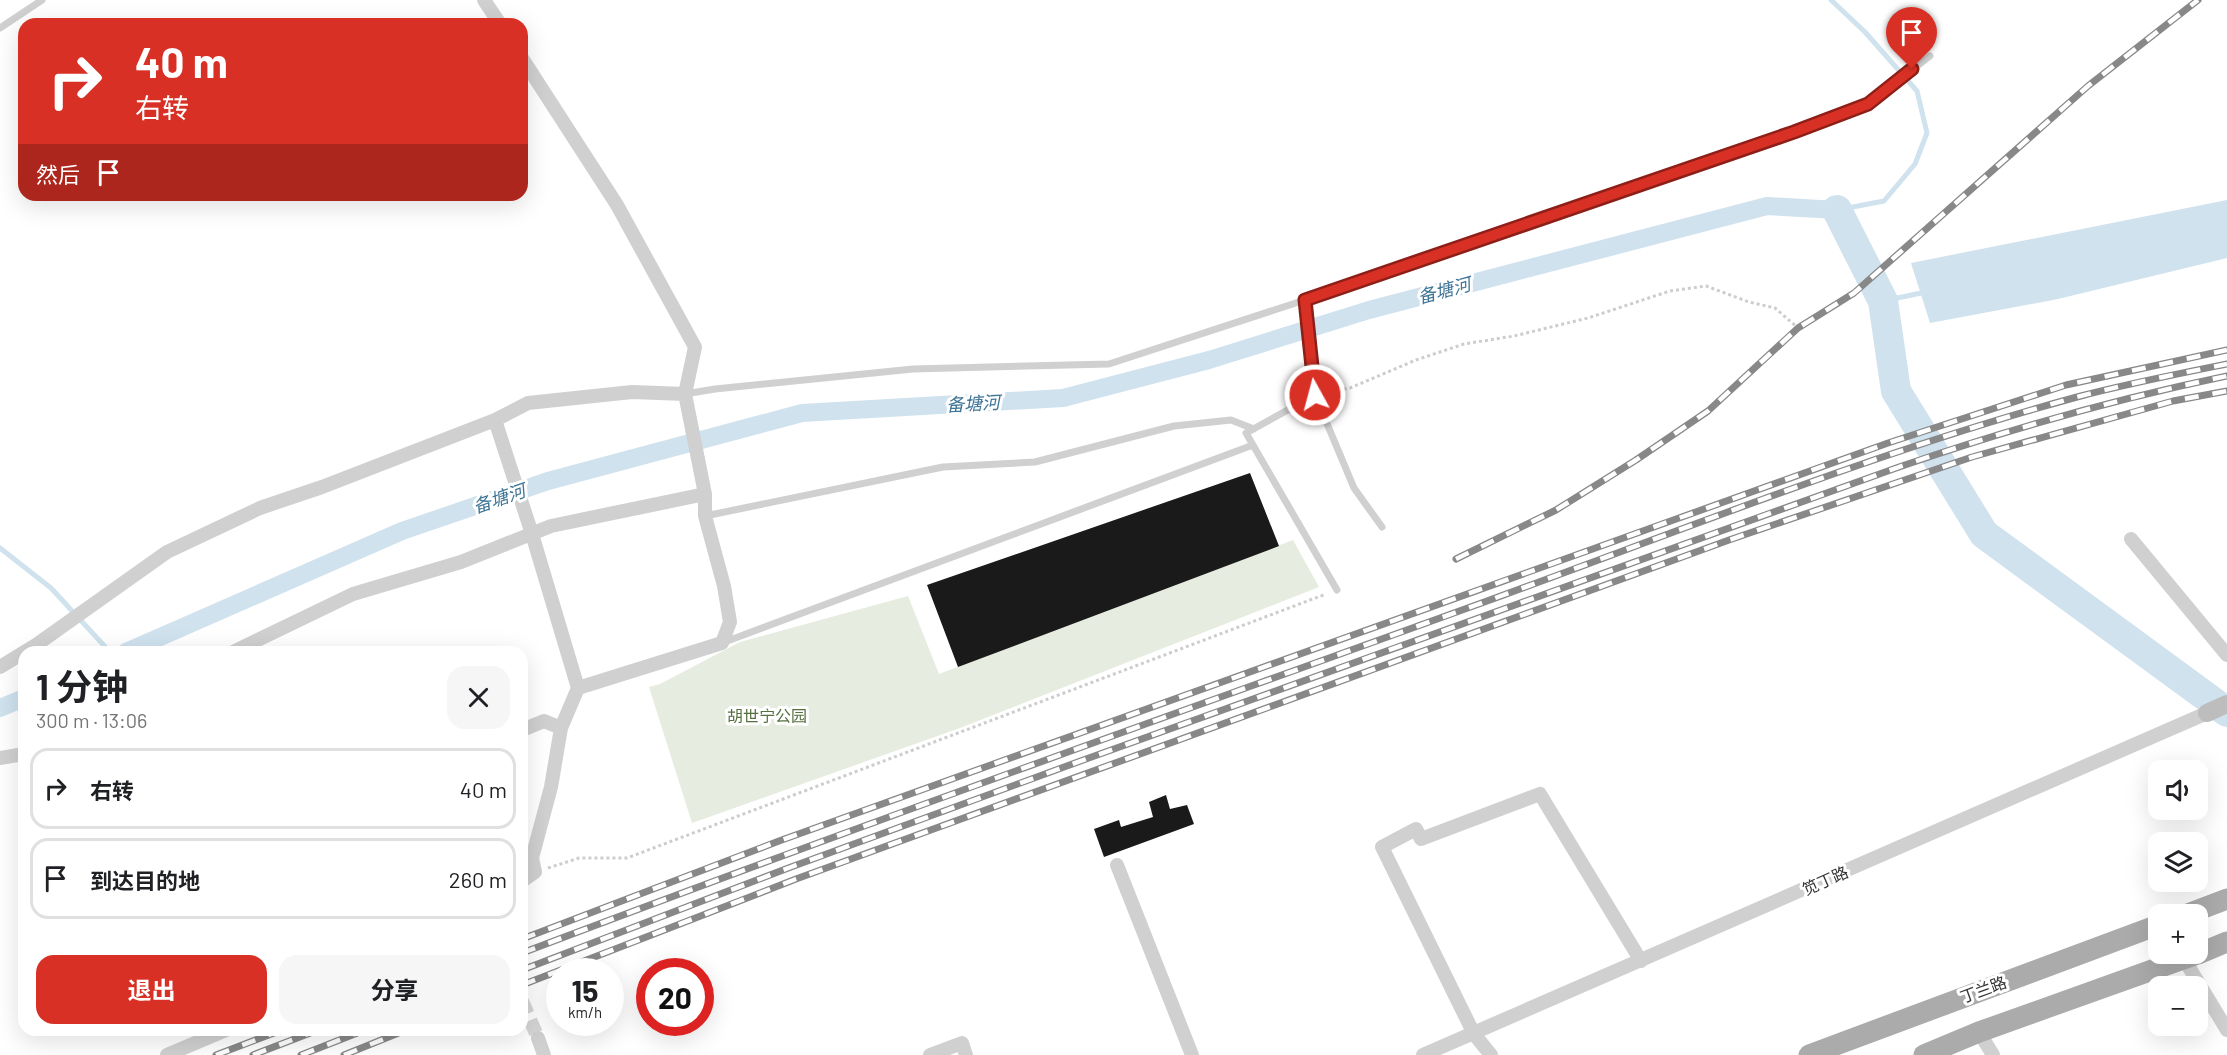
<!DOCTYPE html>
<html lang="zh">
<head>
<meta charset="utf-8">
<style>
  body { margin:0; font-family:Barlow,"Noto Sans SC",sans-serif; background:#f6f6f6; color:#202124; height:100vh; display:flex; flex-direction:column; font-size:22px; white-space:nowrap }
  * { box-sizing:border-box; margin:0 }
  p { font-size:20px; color:#757577 }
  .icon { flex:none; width:33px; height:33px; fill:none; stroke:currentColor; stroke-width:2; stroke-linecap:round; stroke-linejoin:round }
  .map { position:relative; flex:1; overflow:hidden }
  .side { position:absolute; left:18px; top:646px; width:510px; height:390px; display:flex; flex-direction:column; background:#fff; border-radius:18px; box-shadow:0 6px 24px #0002 }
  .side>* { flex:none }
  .hud { position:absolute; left:18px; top:18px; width:510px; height:183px; border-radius:18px; box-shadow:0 6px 24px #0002; background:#d93025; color:#fff; overflow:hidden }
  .fabs { position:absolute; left:2148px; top:760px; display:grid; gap:12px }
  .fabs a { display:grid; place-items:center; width:60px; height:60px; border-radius:12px; background:#fff; box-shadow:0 6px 24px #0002; font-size:30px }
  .speed { position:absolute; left:546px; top:958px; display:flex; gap:12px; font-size:30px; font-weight:700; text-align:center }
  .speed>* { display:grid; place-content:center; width:78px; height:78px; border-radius:50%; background:#fff; box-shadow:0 6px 24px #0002; line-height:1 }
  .speed small { font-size:15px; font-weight:400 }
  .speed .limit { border:9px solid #d22; background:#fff; color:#111 }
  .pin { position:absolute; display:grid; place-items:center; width:51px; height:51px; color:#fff; margin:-62px -26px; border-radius:50% 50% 50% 0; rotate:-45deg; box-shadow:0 0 6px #0007 }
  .pin .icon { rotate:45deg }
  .me { position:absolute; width:66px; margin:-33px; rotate:353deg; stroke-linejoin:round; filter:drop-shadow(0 0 4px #0008) }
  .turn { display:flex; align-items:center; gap:21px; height:126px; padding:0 18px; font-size:27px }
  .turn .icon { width:78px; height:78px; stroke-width:2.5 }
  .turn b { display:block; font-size:42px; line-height:51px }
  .then { display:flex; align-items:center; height:57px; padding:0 18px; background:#0003; gap:12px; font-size:22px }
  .round { display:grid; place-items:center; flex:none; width:63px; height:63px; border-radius:18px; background:#f6f6f6 }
  .head { display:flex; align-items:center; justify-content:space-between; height:102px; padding:0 18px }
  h1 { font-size:36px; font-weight:700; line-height:45px }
  .cta { display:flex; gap:12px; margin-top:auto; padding:12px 18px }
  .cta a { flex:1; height:69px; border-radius:18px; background:#d93025; color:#fff; font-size:24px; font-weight:700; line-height:69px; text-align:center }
  .cta a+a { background:#f6f6f6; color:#202124 }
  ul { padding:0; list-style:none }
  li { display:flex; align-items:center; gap:18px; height:81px; margin:0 12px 9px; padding:0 6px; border:3px solid #e0e0e0; border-radius:18px }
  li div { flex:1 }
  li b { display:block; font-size:22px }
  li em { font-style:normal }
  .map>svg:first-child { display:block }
  .green { fill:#e6ecdf }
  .water { fill:#cfe2ee }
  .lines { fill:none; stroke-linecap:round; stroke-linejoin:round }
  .stream { stroke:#cfe2ee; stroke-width:5 }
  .canal { stroke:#cfe2ee; stroke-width:18 }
  .river { stroke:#cfe2ee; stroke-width:30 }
  .building { fill:#1a1a1a }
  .street-tunnel { stroke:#d6d6d6; stroke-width:14; stroke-dasharray:14 7; stroke-linecap:butt }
  .path { stroke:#cdcdcd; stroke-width:3; stroke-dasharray:3 3; stroke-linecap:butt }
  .lane { stroke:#d0d0d0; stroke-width:7 }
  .street { stroke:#d0d0d0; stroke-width:14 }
  .secondary { stroke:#bdbdbd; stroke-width:18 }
  .primary { stroke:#ababab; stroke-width:21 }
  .rail-casing { stroke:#888; stroke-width:7 }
  .rail { stroke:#fff; stroke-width:4.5; stroke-dasharray:14; stroke-linecap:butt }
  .route-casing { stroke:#8d1f18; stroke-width:15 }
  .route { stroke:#d93025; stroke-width:10 }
  .labels { text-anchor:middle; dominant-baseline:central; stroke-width:6; stroke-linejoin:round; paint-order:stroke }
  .park-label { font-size:16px; fill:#56703f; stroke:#fff }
  .street-label { font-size:16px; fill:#333; stroke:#fff }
  .water-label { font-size:18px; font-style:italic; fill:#3f7597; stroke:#fff }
</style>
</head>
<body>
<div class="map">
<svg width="2227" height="1055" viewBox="0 0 2227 1055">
  <rect width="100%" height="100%" fill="#fff"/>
  <path class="green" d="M1293,540l26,47 -359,141 -268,95 -43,-136 11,-3 80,-42 168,-46 31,78z"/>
  <path class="water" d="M2227,200v58l-169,41 -128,24 -19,-60z"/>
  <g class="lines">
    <path class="stream" d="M1831,0l34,32 52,59 10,42 -12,31 -31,37 -47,9
      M1883,301l43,-9
      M0,548l51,40 59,64"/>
    <path class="canal" d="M126,652l276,-121 146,-50 254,-68 261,-15 146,-38 160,-50 398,-104 70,4
      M0,708l24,-10"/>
    <path class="river" d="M1837,210l46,91 13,90 88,143 243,178"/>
  </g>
  <path class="building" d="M1250,473l29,73 -321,121 -31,-82z
    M1166,795l4,14 17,-4 7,19 -90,33 -10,-28 25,-9 2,7 32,-10 -4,-15z"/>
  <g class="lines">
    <path class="street-tunnel" d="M522,1001l16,37"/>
    <path class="path" d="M1326,393l24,-5 66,-28 48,-16 50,-8 74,-18 82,-27 36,-5 43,16 26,6 23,20
      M548,868l31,-10h48l699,-264"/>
    <path class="lane" d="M0,28l42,-28
      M1305,300l10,95 39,93 28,39
      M685,394l30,-5 198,-20 196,-5 196,-64 489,-168 74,-28 62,-48
      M1315,395l-69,38 91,157
      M705,516l238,-49 92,-5 139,-36 57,-6 23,9
      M722,643l531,-198"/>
    <path class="street" d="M484,0l16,24
      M522,58l95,147 78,142 -10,47 20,100v22l19,70 6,36 -8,21 -144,45
      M495,420l37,114 46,154 -17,40 -10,59 -19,71 3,14 -13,9
      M2131,539l96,116
      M233,652l120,-58 108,-32 90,-36 154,-32
      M0,667l36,-22 131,-93 93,-44 62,-21 173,-67 33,-17 104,-11 53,2
      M522,730l22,-9 17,7
      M0,758l24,-4
      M1117,865l75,190
      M2184,959l43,71
      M1979,1032l14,23
      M538,1038l6,17
      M167,1055l59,-25
      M930,1055l32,-12 4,12
      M1423,1055l784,-342
      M1491,1055l-17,-21 -92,-187 34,-18 5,10 119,-45 101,167"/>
    <path class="secondary" d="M2207,713l20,-9"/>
    <path class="primary" d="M2185,915l42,-16
      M2198,954l29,-12
      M1809,1055l349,-130
      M1924,1055l55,-23 218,-78"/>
    <defs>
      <path id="rail" d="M1456,559l100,-49 80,-50 72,-49 90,-83 56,-35 234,-207 110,-86
        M522,939l257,-98 1109,-398 178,-58 161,-35
        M522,953c317,-120 636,-233 954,-348 199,-72 396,-152 601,-208 49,-13 100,-23 150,-33
        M522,970l269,-103 295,-108 813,-292c107,-37 217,-68 328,-91
        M522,985l274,-106 933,-339 243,-83 201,-56 54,-10
        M216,1055l66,-25
        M253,1055l65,-25
        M301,1055l64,-25
        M344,1055l62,-25"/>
    </defs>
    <use href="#rail" class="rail-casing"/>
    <use href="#rail" class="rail"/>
  </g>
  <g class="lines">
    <defs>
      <path id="route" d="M1315,395l-10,-95 489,-168 74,-28 44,-35"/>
    </defs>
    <use href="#route" class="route-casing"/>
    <use href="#route" class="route"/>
  </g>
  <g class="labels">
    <g class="park-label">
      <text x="767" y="715">胡世宁公园</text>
    </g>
    <g class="street-label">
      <text transform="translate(1825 880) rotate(-24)">笕丁路</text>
      <text transform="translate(1983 989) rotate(-20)">丁兰路</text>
    </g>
    <g class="water-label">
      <text transform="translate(1444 290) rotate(-15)">备塘河</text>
      <text transform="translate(973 403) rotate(-3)">备塘河</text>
      <text transform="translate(499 498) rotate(-19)">备塘河</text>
    </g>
  </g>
</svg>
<div class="fabs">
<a><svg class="icon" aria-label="sound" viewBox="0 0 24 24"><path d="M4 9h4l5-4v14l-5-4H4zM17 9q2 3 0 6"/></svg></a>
<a><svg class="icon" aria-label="layers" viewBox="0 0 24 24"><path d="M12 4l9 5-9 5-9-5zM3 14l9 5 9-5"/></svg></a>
<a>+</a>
<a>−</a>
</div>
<div class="speed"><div>15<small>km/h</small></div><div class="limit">20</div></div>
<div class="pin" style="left:1912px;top:69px;background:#d93025"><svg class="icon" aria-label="arrive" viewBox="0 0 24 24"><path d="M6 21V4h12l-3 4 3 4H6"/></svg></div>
<svg class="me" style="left:1315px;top:395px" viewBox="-20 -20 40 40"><circle r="17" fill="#d93025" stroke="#fff" stroke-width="3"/><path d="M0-11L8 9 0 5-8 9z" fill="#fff"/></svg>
<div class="hud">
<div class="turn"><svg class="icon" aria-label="right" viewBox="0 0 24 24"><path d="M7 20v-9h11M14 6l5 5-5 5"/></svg><div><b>40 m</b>右转</div></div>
<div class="then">然后<svg class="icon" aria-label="arrive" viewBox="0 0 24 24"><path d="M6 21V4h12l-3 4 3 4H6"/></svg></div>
</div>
<section class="side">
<div class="head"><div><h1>1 分钟</h1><p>300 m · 13:06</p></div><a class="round"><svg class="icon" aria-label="close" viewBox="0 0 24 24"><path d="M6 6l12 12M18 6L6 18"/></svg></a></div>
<ul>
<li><svg class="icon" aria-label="right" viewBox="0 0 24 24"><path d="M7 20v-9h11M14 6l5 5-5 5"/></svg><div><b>右转</b></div><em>40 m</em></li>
<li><svg class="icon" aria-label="arrive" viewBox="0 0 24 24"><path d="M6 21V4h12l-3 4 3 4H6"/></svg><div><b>到达目的地</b></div><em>260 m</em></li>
</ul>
<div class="cta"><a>退出</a><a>分享</a></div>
</section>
</div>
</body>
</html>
